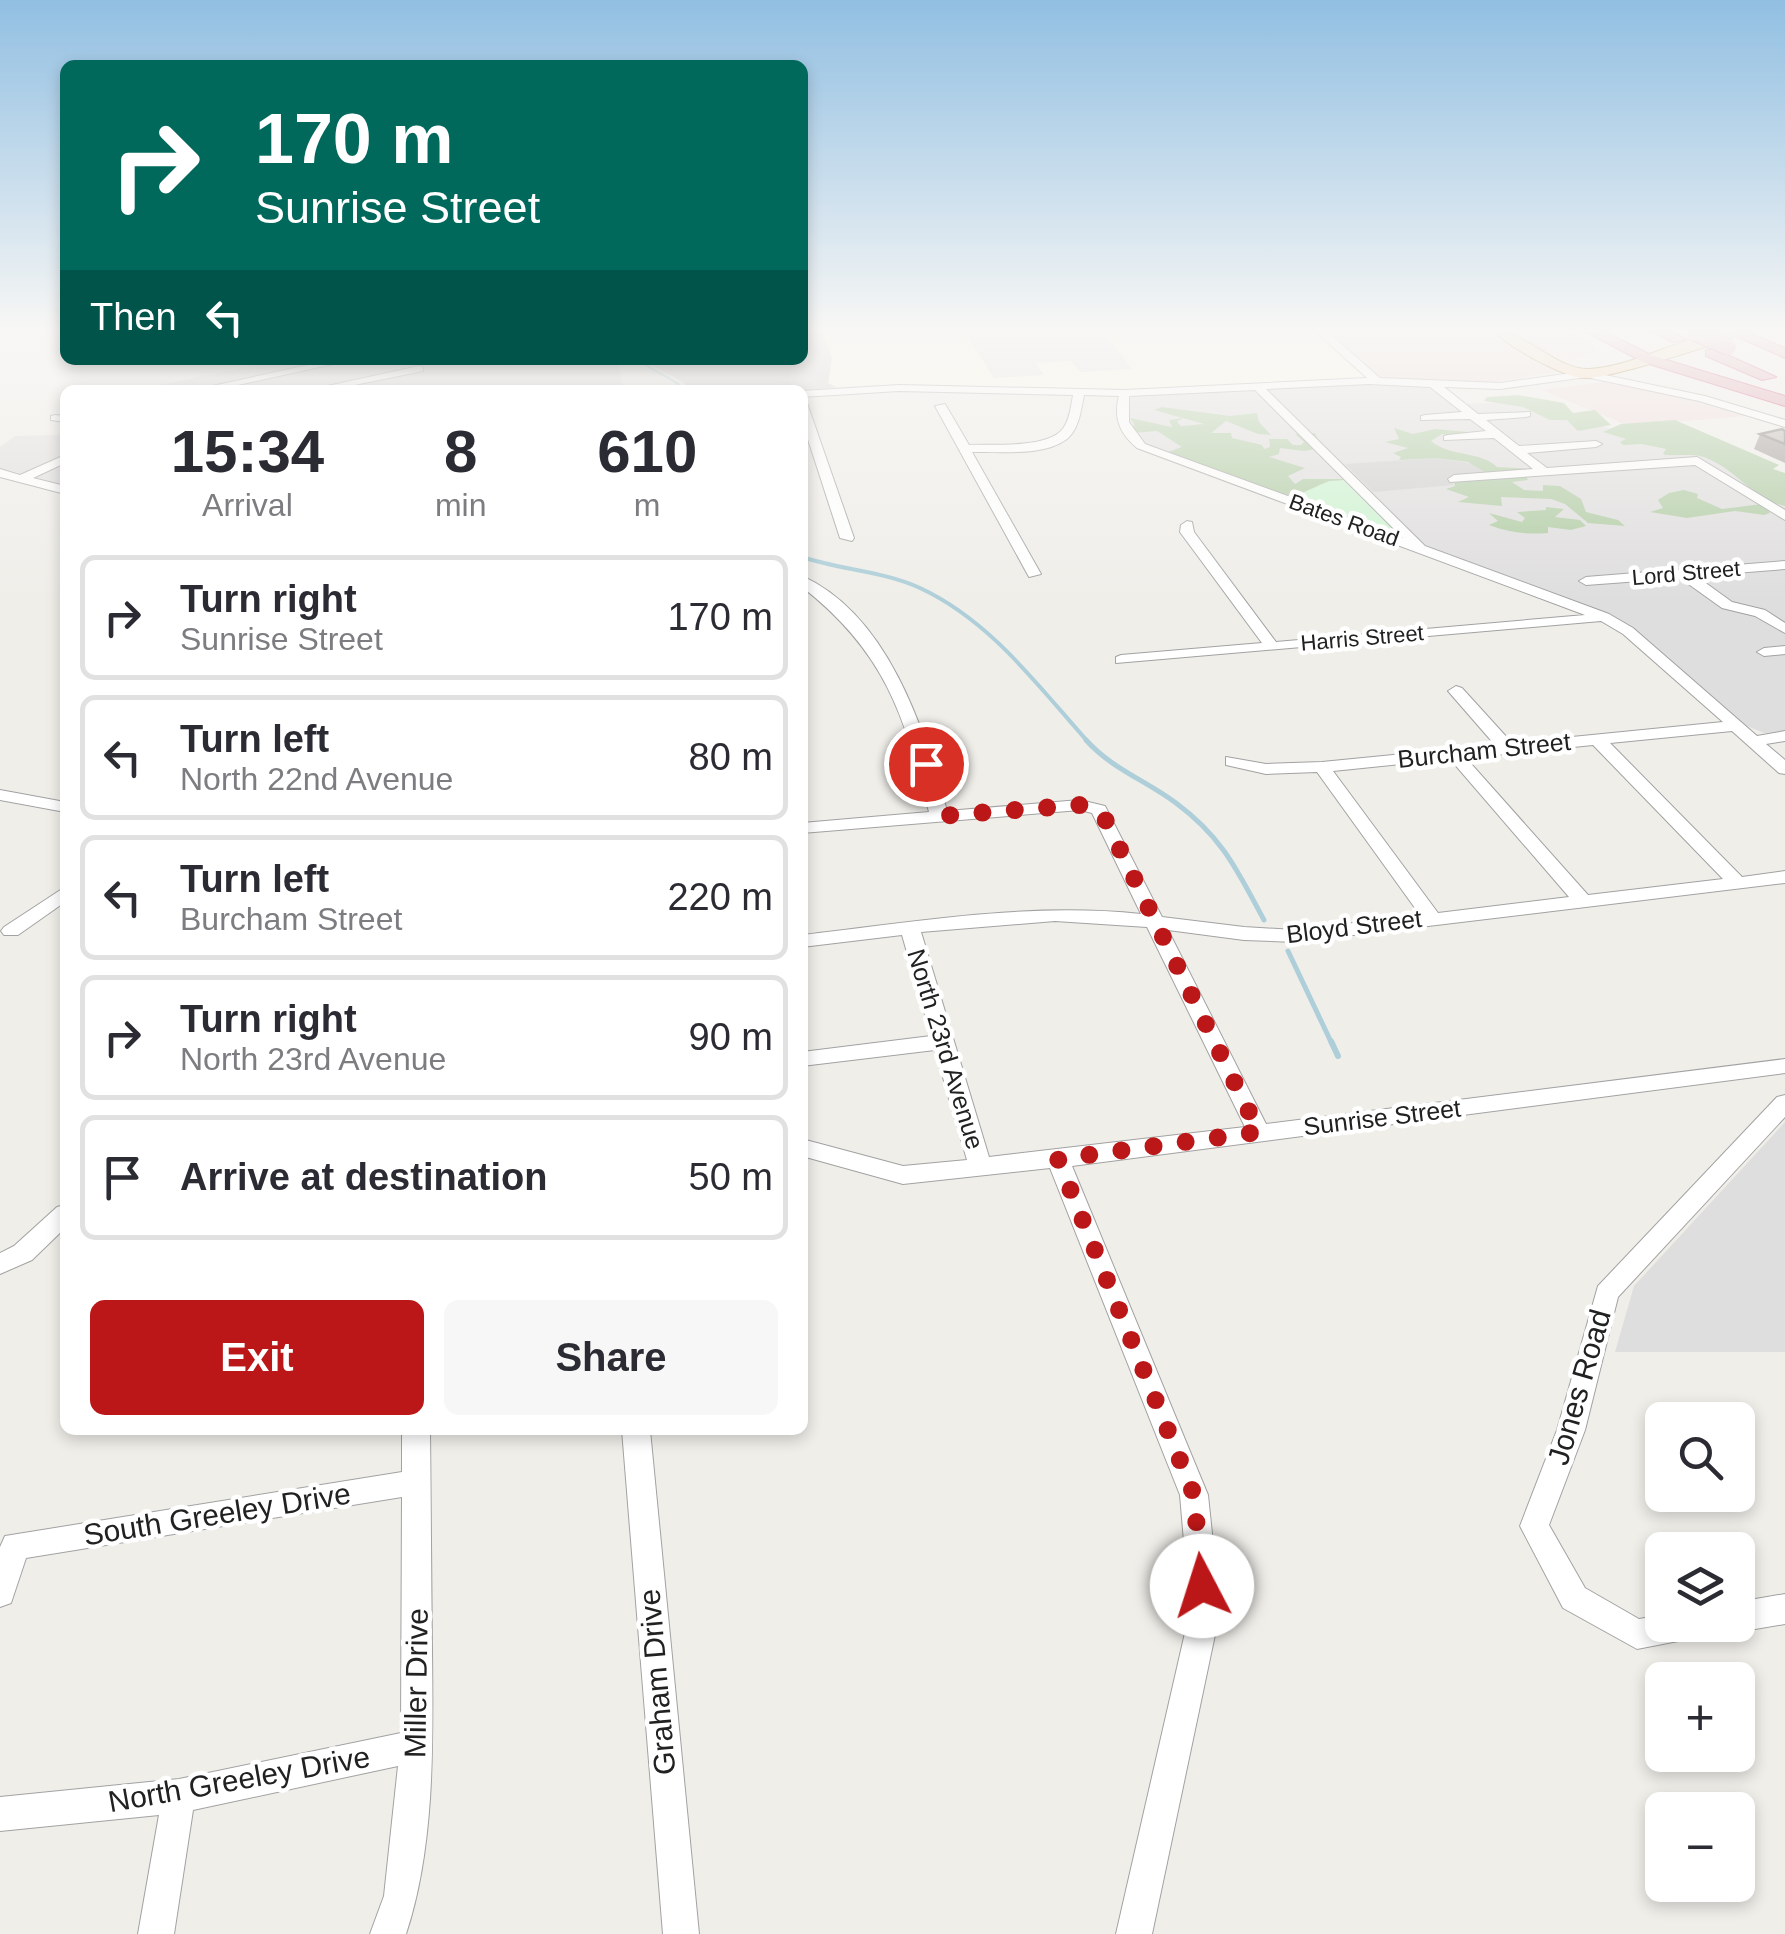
<!DOCTYPE html>
<html lang="en">
<head>
<meta charset="utf-8">
<style>
  body { margin:0; font-family:Helvetica,sans-serif; background:#f7f7f7; color:#2b2b33; height:100vh; display:flex; flex-direction:column; font-size:38px; white-space:nowrap }
  * { box-sizing:border-box; margin:0 }
  p { font-size:32px; color:#7c7c81 }
  .icon { flex:none; width:55px; height:55px; fill:none; stroke:currentColor; stroke-width:2; stroke-linecap:round; stroke-linejoin:round }
  .map { position:relative; flex:1; overflow:hidden }
  .panel { position:absolute; left:60px; top:385px; width:748px; height:1050px; display:flex; flex-direction:column; background:#fff; border-radius:15px; box-shadow:0 5px 15px #0003 }
  .panel>* { flex:none }
  .banner { position:absolute; left:60px; top:60px; width:748px; height:305px; border-radius:15px; box-shadow:0 5px 15px #0003; background:#00695c; color:#fff; overflow:hidden }
  .fabs { position:absolute; left:1645px; top:1402px; display:grid; gap:20px }
  .fabs a { display:grid; place-items:center; width:110px; height:110px; border-radius:15px; background:#fff; box-shadow:0 5px 15px #0003; font-size:50px }
  .pin { position:absolute; display:grid; place-items:center; width:85px; height:85px; color:#fff; margin:-42px; border:5px solid #fff; border-radius:50%; box-shadow:0 2px 10px #0007 }
  .me { position:absolute; width:110px; margin:-55px; rotate:355deg; stroke-linejoin:round; filter:drop-shadow(0 0 8px #0008) }
  .turn { display:flex; align-items:center; gap:35px; height:210px; padding:0 30px; font-size:45px }
  .turn .icon { width:130px; height:130px; stroke-width:2.5 }
  .turn b { display:block; font-size:70px; line-height:85px }
  .then { display:flex; align-items:center; height:95px; padding:0 30px; background:#0003; gap:20px; font-size:38px }
  .eta { display:flex; justify-content:space-evenly; align-items:center; height:170px; text-align:center }
  .eta b { font-size:60px; font-weight:600; line-height:70px }
  .action { display:flex; gap:20px; margin-top:auto; padding:20px 30px }
  .action a { flex:1; height:115px; border-radius:15px; background:#bc1718; color:#fff; font-size:40px; font-weight:600; line-height:115px; text-align:center }
  .action a+a { background:#f7f7f7; color:#2b2b33 }
  ul { padding:0; list-style:none }
  li { display:flex; align-items:center; gap:30px; height:125px; margin:0 20px 15px; padding:0 10px; border:5px solid #e1e1e2; border-radius:15px }
  li div { flex:1 }
  li b { display:block; font-size:38px }
  li em { font-style:normal }
  .map>svg:first-child { display:block }
  .residential { fill:#dfdede }
  .commercial { fill:#efdbda }
  .education { fill:#fcfce6 }
  .religious { fill:#cfcfcf }
  .forest { fill:#afcba2 }
  .park { fill:#ccf4cf }
  .parking { fill:#e1e1e1 }
  .lines { fill:none; stroke-linecap:round; stroke-linejoin:round }
  .stream-far3 { stroke:#aecfd9; stroke-width:2.5 }
  .stream-far2 { stroke:#aecfd9; stroke-width:4 }
  .stream-far1 { stroke:#aecfd9; stroke-width:5 }
  .stream { stroke:#aecfd9; stroke-width:6 }
  .minor-casing { stroke:#a2a2a2; stroke-width:2 }
  .major-casing { stroke:#8d6311; stroke-width:2 }
  .highway-casing { stroke:#c83c6d; stroke-width:2 }
  .minor { fill:#fff; fill-rule:evenodd }
  .major { fill:#f2d3ac; fill-rule:evenodd }
  .highway { fill:#de9aa7; fill-rule:evenodd }
  .highway-bridge-casing { stroke:#c83c6d; stroke-width:18; stroke-linecap:butt }
  .highway-bridge { stroke:#de9aa7; stroke-width:16 }
  .wall { fill:#a39d99 }
  .building { fill:#bdb7b2; stroke:#84807d; stroke-width:2.5 }
  .route { stroke:#bc1718; stroke-width:18; stroke-dasharray:0 32.4 }
  .labels { text-anchor:middle; dominant-baseline:central; stroke-width:9; stroke-linejoin:round; paint-order:stroke }
  .far-street-label { font-size:22px; fill:#212121; stroke:#fff }
  .street-label { font-size:25px; fill:#212121; stroke:#fff }
  .near-street-label { font-size:30px; fill:#212121; stroke:#fff }
</style>
</head>
<body>
<div class="map">
<svg width="1785" height="1934" viewBox="0 0 1785 1934">
  <rect width="100%" height="100%" fill="#f0eee9"/>
  <path class="residential" d="M280,360h337l7,30h-488z
    M1362,384l80,3 22,17 50,-2 202,55 69,45v230l-21,1 -22,-9 -140,-110 -462,-171 -15,-28v-13l11,-7z
    M65,430v55l-65,-17v-21l15,-11 42,-1z
    M1785,1122v230h-170l19,-66z"/>
  <path class="commercial" d="M1312,329h174l23,18 49,25 -70,11 -117,-5z
    M1514,329h52l27,17 2,6 -26,9 -38,-15z
    M1603,382l77,15 64,19 -115,10 -87,-36z"/>
  <path class="education" d="M821,329h491l59,49 -247,12 -213,-6 -75,3 -8,-4 4,-25z"/>
  <path class="religious" d="M803,329h18l11,29 -4,25 8,4 -33,4 -113,-1 -7,-8 -40,-22h159z
    M1436,458l39,6 13,10 -40,3 6,8 -81,7 -28,-28z"/>
  <path class="forest" d="M1518,395l46,8 9,10 22,-3 16,15 -33,6 -11,-11h-17l-27,-13 -39,-6 3,-4z
    M1162,407l68,9 27,-3 2,9 12,13 -13,-1 -32,-13 -15,12h20l1,5 30,7 2,4 6,-2 -1,-8h18l6,6h8l3,-3 -9,-8 20,-1 7,15 -18,3 -24,-3 -1,6 -10,3 36,11 -17,8 7,8 8,-5h45l-29,6c-23,31 -123,-20 -154,-32l17,-6 -25,-16 -24,2 1,-9 -4,-6 42,9 -3,-7 14,-2 -6,4 4,4 23,-2 -50,-14z
    M1675,420l104,45 -6,4 12,4v33c-34,-7 -51,-41 -85,-50 -11,-2 -23,0 -34,-1l-3,-1 3,-5 -24,-5 -19,1 -3,-3 6,-3 -23,-7 18,-8z
    M1394,428l19,6 22,-5 33,3 4,3 -6,4 -24,-5 -11,7c19,16 50,10 66,26l39,2 -38,9 28,-2 2,4 -16,2 12,8 19,1v-6l17,1 21,13 5,13 32,8 7,6 -37,-3 -23,-19 -14,-5 -50,-2 1,9 -44,-4 11,-5 -23,-8 9,-3 -1,-4 41,-4 -27,-16 -32,-4 -37,2 2,-3 -8,-4 15,-5 -23,-6 14,-3z
    M1684,490l14,4 -1,4 25,11 40,-5 8,9 -6,2 -29,-4 -48,7 -37,-6 13,-4 -5,-8 11,-7z
    M1546,507l18,2 -9,8 25,3 6,6 -15,4 -23,-3v6c-24,2 -40,-1 -59,-8l9,-4 -9,-8 33,9 3,-4 -8,-6 29,-2z"/>
  <path class="park" d="M1347,480l60,59 -114,-42 36,-16z"/>
  <path class="parking" d="M963,329h139l30,40 -52,3 -9,-11 -35,2 8,12 -50,3z"/>
  <g class="lines">
    <path class="stream-far3" d="M637,360l40,23 5,7"/>
    <path class="stream-far2" d="M802,557c39,13 81,14 118,31 71,33 118,98 169,155"/>
    <path class="stream-far1" d="M1086,740c26,29 59,40 90,63 47,35 61,67 88,117
      M1288,951l44,93"/>
    <path class="stream" d="M1331,1041l7,15"/>
    <defs>
      <path id="minor" d="M1313,329h11l56,49 120,5 86,-12 119,25 80,24v7l-86,-26 -113,-24 -86,12 -56,-2 34,27 52,-2v4l-4,1 -40,3 33,26 77,-5 6,3 -6,3 -69,6 20,15 150,-11 88,53v10l-90,-55 -245,17 -2,-3 6,-4 79,-6 -39,-31 -50,2v-4l4,-1 38,-4 -16,-12 -49,1v-4l4,-1 37,-3 -32,-25 -61,-3 -103,5 159,157 184,68 24,14 124,108 28,-5v10l-19,3 19,16v14l-6,-1 -47,-42 -122,12 132,134 43,-6v12l-490,59 -51,-2 -76,-10 98,194 519,-65v14l-713,93 136,329 12,116 -68,323h-36l74,-323 -10,-116 -130,-327 -147,16 -101,-28v-17l101,27 64,-6 -32,-110 -133,16v-14l129,-16 -29,-101 -100,12v-12c113,-13 225,-33 339,-21l-49,-101 -12,-3 -278,23v-10l127,-11c-25,-98 -44,-160 -127,-225v-11c86,39 122,152 145,235l133,-11 25,6 57,111 82,10 51,3 125,-15 -103,-143 -51,2 -40,-9v-8l40,7 56,-2 173,-17 -47,-54 8,-5 6,2 50,55 211,-21 -100,-88 -22,-13 -485,42v-6l5,-2 141,-12 -82,-111 1,-7 6,-4 5,1 2,10 82,110 309,-27 -448,-167c-17,-14 -24,-30 -18,-52l-35,-1c-3,15 -5,34 -17,44 -23,18 -68,12 -95,13l69,122 -12,3 -94,-171 10,-2 24,41c23,-1 82,4 95,-18 6,-9 7,-21 9,-32l-174,-4 -97,6v-6l97,-6 226,5 242,-12zM1255,390l148,148 -258,-94 -16,-22v-26zM1593,745l130,134 -135,16 -122,-137zM1450,759l119,138 -131,16 -105,-142zM1055,921l92,6 98,200 -256,30 -68,-225z
        M331,360h20l-136,30h-21z
        M491,360h31l-5,3z
        M419,366l4,1v4l-93,19h-21z
        M802,400l5,3 47,135 -2,3 -12,-3 -38,-117z
        M55,415l10,1v6l-14,-2v-4z
        M65,455v8l-32,15 32,8v8l-65,-17v-8l20,6z
        M1785,561v8l-89,7 36,26 33,8 20,13v10l-30,-17 -33,-8 -42,-30 -94,7 -7,-4 7,-4z
        M1785,646v8l-21,2 -7,-4 7,-4z
        M0,790l65,12v10l-65,-12z
        M65,887v15l-47,33h-14l-3,-4 3,-4z
        M1785,1095v22l-167,180 -33,133 -36,95 36,63 54,31 23,-4v10h46l-4,11 -67,13 -74,-41 -43,-82 37,-96 41,-144 179,-189z
        M65,1205v23l-33,32 -32,14v-21l14,-7 43,-39z
        M402,1430h28c1,74 1,148 2,222 1,91 3,195 -26,282h-36l14,-38 14,-130 -205,44 -19,124h-36l21,-119 -159,16v-34l179,-18 222,-46 1,-236 -376,61 -15,45 -11,4v-60l5,-11 397,-64z
        M622,1430h28l49,504h-36z
        M1785,1594v30l-47,8 -11,-5 -1,-2h12v-23z"/>
      <path id="major" d="M1491,329c30,-1 66,42 99,40 54,-4 105,-42 159,-40 -18,12 -141,50 -163,49 -23,0 -79,-32 -95,-49z"/>
      <path id="highway" d="M1581,329h18l54,27 132,40v10l-142,-44z
        M1647,329h19l19,10 -12,3z
        M1720,329h19l46,19v10z
        M1706,350h10l60,27 -14,3 -56,-24z"/>
    </defs>
    <use href="#minor" class="minor-casing"/>
    <use href="#major" class="major-casing"/>
    <use href="#highway" class="highway-casing"/>
    <use href="#minor" class="minor"/>
    <use href="#major" class="major"/>
    <use href="#highway" class="highway"/>
    <defs>
      <path id="highway-bridge" d="M1695,333l33,14"/>
    </defs>
    <use href="#highway-bridge" class="highway-bridge-casing"/>
    <use href="#highway-bridge" class="highway-bridge"/>
  </g>
  <path class="wall" d="M1327,329h48l-43,2z
    M1785,431v32l-31,-14 6,-15z"/>
  <path class="building" d="M1782,429l3,2v13l-25,-10z"/>
  <linearGradient id="sky" x2="0" y2="1"><stop stop-color="#91bfe2"/><stop offset="0.55" stop-color="#f8f7f5"/><stop offset="1" stop-color="#f8f7f5" stop-opacity="0"/></linearGradient>
  <rect width="1785" height="600" fill="url(#sky)"/>
  <g class="lines">
    <path class="route" d="M926,764l13,52 141,-11 22,8 157,319 -201,27 136,336 8,91"/>
  </g>
  <g class="labels">
    <g class="far-street-label">
      <text transform="translate(1344 520) rotate(20)">Bates Road</text>
      <text transform="translate(1686 573) rotate(-5)">Lord Street</text>
      <text transform="translate(1362 638) rotate(-5)">Harris Street</text>
    </g>
    <g class="street-label">
      <text transform="translate(1484 750) rotate(-6)">Burcham Street</text>
      <text transform="translate(1354 926) rotate(-7)">Bloyd Street</text>
      <text transform="translate(946 1049) rotate(73)">North 23rd Avenue</text>
      <text transform="translate(1382 1117) rotate(-7)">Sunrise Street</text>
    </g>
    <g class="near-street-label">
      <text transform="translate(1579 1387) rotate(-74)">Jones Road</text>
      <text transform="translate(217 1514) rotate(-9)">South Greeley Drive</text>
      <text transform="translate(657 1682) rotate(-95)">Graham Drive</text>
      <text transform="translate(416 1683) rotate(-89)">Miller Drive</text>
      <text transform="translate(239 1779) rotate(-10)">North Greeley Drive</text>
    </g>
  </g>
</svg>
<div class="fabs">
<a><svg class="icon" aria-label="search" viewBox="0 0 24 24"><circle cx="10" cy="10" r="6"/><path d="M15 15l6 6"/></svg></a>
<a><svg class="icon" aria-label="layers" viewBox="0 0 24 24"><path d="M12 4l9 5-9 5-9-5zM3 14l9 5 9-5"/></svg></a>
<a>+</a>
<a>−</a>
</div>
<div class="pin" style="left:926px;top:764px;background:#d93025"><svg class="icon" aria-label="arrive" viewBox="0 0 24 24"><path d="M6 21V4h12l-3 4 3 4H6"/></svg></div>
<svg class="me" style="left:1202px;top:1586px" viewBox="-20 -20 40 40"><circle r="19" fill="#fff"/><path d="M0-13L10 11 0 6-10 11z" fill="#bc1718"/></svg>
<div class="banner">
<div class="turn"><svg class="icon" aria-label="right" viewBox="0 0 24 24"><path d="M7 20v-9h11M14 6l5 5-5 5"/></svg><div><b>170 m</b>Sunrise Street</div></div>
<div class="then">Then<svg class="icon" aria-label="left" viewBox="0 0 24 24"><path d="M17 20v-9H6M10 6l-5 5 5 5"/></svg></div>
</div>
<section class="panel">
<div class="eta">
<div><b>15:34</b><p>Arrival</p></div>
<div><b>8</b><p>min</p></div>
<div><b>610</b><p>m</p></div>
</div>
<ul>
<li><svg class="icon" aria-label="right" viewBox="0 0 24 24"><path d="M7 20v-9h11M14 6l5 5-5 5"/></svg><div><b>Turn right</b><p>Sunrise Street</p></div><em>170 m</em></li>
<li><svg class="icon" aria-label="left" viewBox="0 0 24 24"><path d="M17 20v-9H6M10 6l-5 5 5 5"/></svg><div><b>Turn left</b><p>North 22nd Avenue</p></div><em>80 m</em></li>
<li><svg class="icon" aria-label="left" viewBox="0 0 24 24"><path d="M17 20v-9H6M10 6l-5 5 5 5"/></svg><div><b>Turn left</b><p>Burcham Street</p></div><em>220 m</em></li>
<li><svg class="icon" aria-label="right" viewBox="0 0 24 24"><path d="M7 20v-9h11M14 6l5 5-5 5"/></svg><div><b>Turn right</b><p>North 23rd Avenue</p></div><em>90 m</em></li>
<li><svg class="icon" aria-label="arrive" viewBox="0 0 24 24"><path d="M6 21V4h12l-3 4 3 4H6"/></svg><div><b>Arrive at destination</b></div><em>50 m</em></li>
</ul>
<div class="action"><a>Exit</a><a>Share</a></div>
</section>
</div>
</body>
</html>
